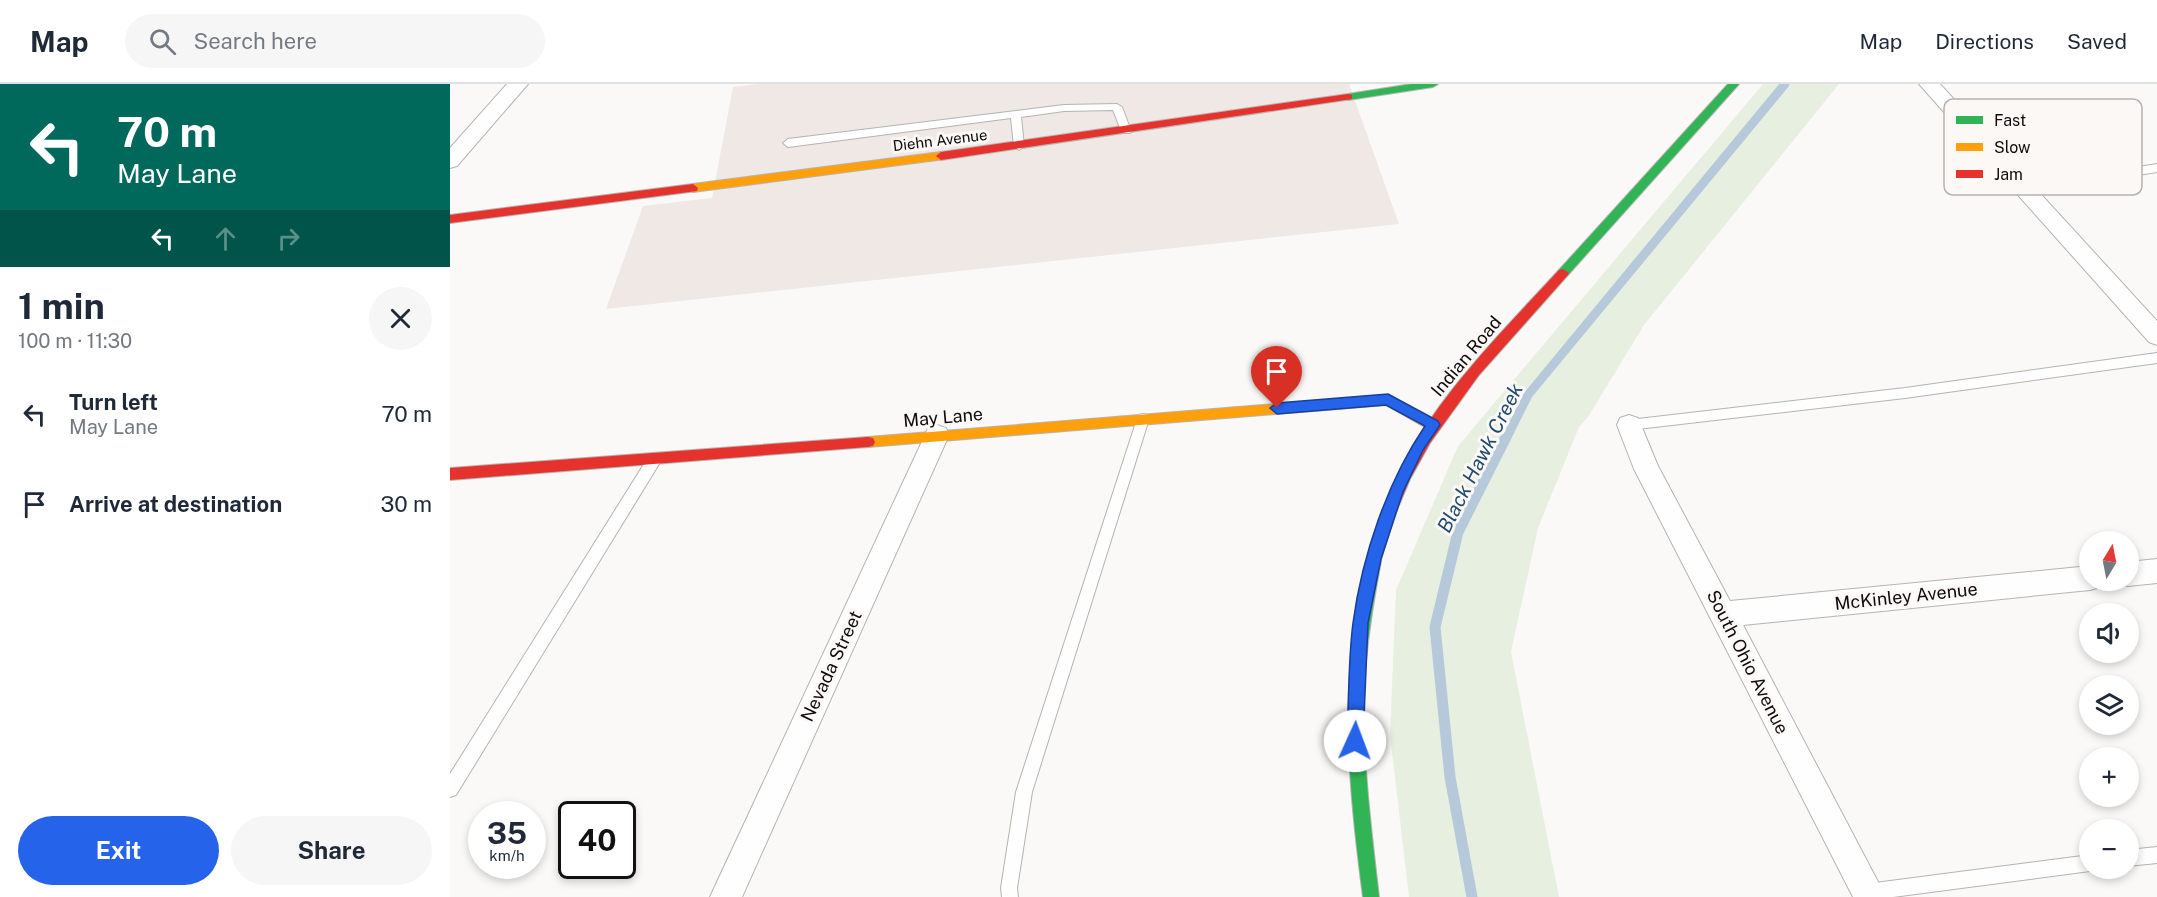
<!DOCTYPE html>
<html lang="en">
<head>
<meta charset="utf-8">
<style>
  body { margin:0; font-family:"Public Sans",sans-serif; background:#f6f6f7; color:#1f2937; height:100vh; display:flex; flex-direction:column; font-size:22px; white-space:nowrap }
  * { box-sizing:border-box; margin:0 }
  p { font-size:20px; color:#747a83 }
  .icon { flex:none; width:33px; height:33px; fill:none; stroke:currentColor; stroke-width:2; stroke-linecap:round; stroke-linejoin:round }
  .map { position:relative; flex:1; overflow:hidden }
  .drawer { display:flex; flex-direction:column; background:#fff; width:450px }
  .drawer>* { flex:none }
  .hud { background:#00695c; color:#fff; overflow:hidden }
  .needle { width:39px; rotate:10deg }
  .tools { position:absolute; left:1629px; top:447px; display:grid; gap:12px }
  .tools a { display:grid; place-items:center; width:60px; height:60px; border-radius:50%; background:#fff; box-shadow:0 3px 9px #0003; font-size:30px }
  .speed { position:absolute; left:18px; top:717px; display:flex; gap:12px; font-size:30px; font-weight:700; text-align:center }
  .speed>* { display:grid; place-content:center; width:78px; height:78px; border-radius:50%; background:#fff; box-shadow:0 3px 9px #0003; line-height:1 }
  .speed small { font-size:15px; font-weight:400 }
  .speed .limit { border:3px solid #111; border-radius:9px; background:#fff; color:#111 }
  .pin { position:absolute; display:grid; place-items:center; width:51px; height:51px; color:#fff; margin:-62px -26px; border-radius:50% 50% 50% 0; rotate:-45deg; box-shadow:0 0 6px #0007 }
  .pin .icon { rotate:45deg }
  .me { position:absolute; width:66px; margin:-33px; rotate:2deg; stroke-linejoin:round; filter:drop-shadow(0 0 4px #0008) }
  .turn { display:flex; align-items:center; gap:21px; height:126px; padding:0 18px; font-size:27px }
  .turn .icon { width:78px; height:78px; stroke-width:2.5 }
  .turn b { display:block; font-size:42px; line-height:51px }
  .lanes { display:flex; align-items:center; height:57px; padding:0 18px; background:#0003; justify-content:center; gap:30px; direction:ltr }
  .lanes .off { opacity:.35 }
  .round { display:grid; place-items:center; flex:none; width:63px; height:63px; border-radius:32px; background:#f6f6f7 }
  .head { display:flex; align-items:center; justify-content:space-between; height:102px; padding:0 18px }
  h1 { font-size:36px; font-weight:700; line-height:45px }
  .cta { display:flex; gap:12px; margin-top:auto; padding:12px 18px }
  .cta a { flex:1; height:69px; border-radius:36px; background:#2563eb; color:#fff; font-size:24px; font-weight:700; line-height:69px; text-align:center }
  .cta a+a { background:#f6f6f7; color:#1f2937 }
  ul { padding:0; list-style:none }
  li { display:flex; align-items:center; gap:18px; height:90px; padding:0 18px }
  li div { flex:1 }
  li b { display:block; font-size:22px }
  li em { font-style:normal }
  header { display:flex; align-items:center; gap:36px; box-sizing:border-box; height:84px; padding:0 30px; background:#fff; border-bottom:2px solid #e0e1e3 }
  header strong { font-size:28px }
  nav { display:flex; gap:33px; margin-inline-start:auto; font-size:21px }
  .search { width:420px; height:54px; background:#f6f6f7; display:flex; align-items:center; gap:15px; box-sizing:border-box; padding:0 21px; border-radius:33px; color:#747a83; font-size:22px }
  main { display:flex; flex:1; min-height:0 }
  .map>svg:first-child { display:block }
  .built { fill:#efe8e4 }
  .green { fill:#e7efe1 }
  .lines { fill:none; stroke-linecap:round; stroke-linejoin:round }
  .stream-far1 { stroke:#b6c9db; stroke-width:9 }
  .stream { stroke:#b6c9db; stroke-width:11 }
  .lane-casing { stroke:#b5b4b2; stroke-width:2 }
  .street-casing { stroke:#b5b4b2; stroke-width:2 }
  .fast-casing { stroke:#b5b4b2; stroke-width:2 }
  .slow-casing { stroke:#b5b4b2; stroke-width:2 }
  .jam-casing { stroke:#b5b4b2; stroke-width:2 }
  .lane { fill:#fefefe; fill-rule:evenodd }
  .street { fill:#fefefe; fill-rule:evenodd }
  .fast { fill:#30b455; fill-rule:evenodd }
  .slow { fill:#ff9f0a; fill-rule:evenodd }
  .jam { fill:#e5322d; fill-rule:evenodd }
  .route { fill:#2563eb; stroke:#184099; stroke-width:1.5 }
  .labels { text-anchor:middle; dominant-baseline:central; stroke-width:6; stroke-linejoin:round; paint-order:stroke }
  .far-street-label { font-size:15px; fill:#0d0c0b; stroke:#fcf8f6 }
  .street-label { font-size:18px; fill:#0d0c0b; stroke:#fcf8f6 }
  .water-label { font-size:20px; font-style:italic; fill:#214b70; stroke:#fcf8f6 }
  .key { fill:#fcf8f6; stroke:#b4b1b0; stroke-width:1.5 }
  .key-label { font-size:16px; fill:#0d0c0b }
</style>
</head>
<body>
<header>
<strong>Map</strong>
<div class="search"><svg class="icon" aria-label="search" viewBox="0 0 24 24"><circle cx="10" cy="10" r="6"/><path d="M15 15l6 6"/></svg>Search here</div>
<nav><a>Map</a><a>Directions</a><a>Saved</a></nav>
</header>
<main>
<section class="drawer">
<div class="hud">
<div class="turn"><svg class="icon" aria-label="left" viewBox="0 0 24 24"><path d="M17 20v-9H6M10 6l-5 5 5 5"/></svg><div><b>70 m</b>May Lane</div></div>
<div class="lanes"><svg class="icon" aria-label="left" viewBox="0 0 24 24"><path d="M17 20v-9H6M10 6l-5 5 5 5"/></svg><svg class="icon off" aria-label="ahead" viewBox="0 0 24 24"><path d="M12 20V5M6 11l6-6 6 6"/></svg><svg class="icon off" aria-label="right" viewBox="0 0 24 24"><path d="M7 20v-9h11M14 6l5 5-5 5"/></svg></div>
</div>
<div class="head"><div><h1>1 min</h1><p>100 m · 11:30</p></div><a class="round"><svg class="icon" aria-label="close" viewBox="0 0 24 24"><path d="M6 6l12 12M18 6L6 18"/></svg></a></div>
<ul>
<li><svg class="icon" aria-label="left" viewBox="0 0 24 24"><path d="M17 20v-9H6M10 6l-5 5 5 5"/></svg><div><b>Turn left</b><p>May Lane</p></div><em>70 m</em></li>
<li><svg class="icon" aria-label="arrive" viewBox="0 0 24 24"><path d="M6 21V4h12l-3 4 3 4H6"/></svg><div><b>Arrive at destination</b></div><em>30 m</em></li>
</ul>
<div class="cta"><a>Exit</a><a>Share</a></div>
</section>
<div class="map">
<svg width="1707" height="813" viewBox="0 0 1707 813">
  <rect width="100%" height="100%" fill="#fbf9f7"/>
  <path class="built" d="M308,0h591l50,140 -793,85 37,-103 69,-8 21,-111z"/>
  <path class="green" d="M1313,0h76l-195,241 -56,92 -9,10 -41,101 -27,124 48,245h-150l-19,-162 6,-145 62,-144z"/>
  <g class="lines">
    <path class="stream-far1" d="M1056,355l22,-44 257,-311"/>
    <path class="stream" d="M1022,813l-22,-120 -15,-150 23,-95 48,-95"/>
    <defs>
      <path id="lane" d="M667,20l5,3 9,24 -1,2h-8l-9,-23 -49,1 -43,6 3,29 -5,4 -5,-4 -3,-28 -223,29 -5,-4 5,-4 276,-34z
        M1707,80v8l-132,21 -5,-4 5,-4z
        M1707,269v10l-252,35 -276,32 -5,-1 -1,-4 1,-4 5,-1 276,-32z
        M693,330l5,1 1,4 -117,373 -15,96 1,9h-16l-1,-9 15,-96 121,-373 1,-4z
        M204,370l5,2 2,4 -2,4 -203,331 -6,2v-23l199,-318z
        M1707,763v16l-29,3v-16z
        M1640,771v13h6l-6,3 -197,26h-32l-2,-5 2,-6 6,-2z"/>
      <path id="street" d="M57,0h21l-71,82 -7,2v-20z
        M1469,0h21l217,237v24l-8,-3z
        M1179,331l9,3 20,48 72,135 360,-35v14h12l-2,7 -10,3 -347,35 143,272h-33l-219,-428 -17,-44 3,-7z
        M487,341l9,3 3,7 -207,462h-32l215,-462 3,-7z
        M1707,475v24l-29,3 -9,-3 -1,-3h10v-18z"/>
      <path id="fast" d="M962,0h26l-5,3 -85,13 -5,-3 5,-3z
        M1278,0h11l-172,192h-8l-2,-3 2,-3z
        M924,471l5,1 2,5c-8,42 -15,84 -17,127 -2,70 7,140 15,209h-16c-9,-69 -17,-140 -14,-209 2,-43 9,-85 18,-127l2,-5z"/>
      <path id="slow" d="M491,68l5,4 -1,3 -252,33 -5,-4 5,-4z
        M938,311l50,26 1,4 -1,4h-10l-42,-24 -518,42 -5,-1 -2,-4 2,-4 5,-1z"/>
      <path id="jam" d="M898,10l4,1v4l-411,61 -5,-4 5,-4z
        M243,100l5,4 -1,3 -247,32v-8z
        M1113,185l6,4 -2,3 -88,99 -49,68 -20,36 -16,38 -15,49 -5,1 -5,-1 -2,-5c9,-29 18,-58 31,-86 38,-79 103,-142 161,-205z
        M418,353l5,1 2,4 -2,4 -5,1 -418,33v-12z"/>
    </defs>
    <use href="#lane" class="lane-casing"/>
    <use href="#street" class="street-casing"/>
    <use href="#fast" class="fast-casing"/>
    <use href="#slow" class="slow-casing"/>
    <use href="#jam" class="jam-casing"/>
    <use href="#lane" class="lane"/>
    <use href="#street" class="street"/>
    <use href="#fast" class="fast"/>
    <use href="#slow" class="slow"/>
    <use href="#jam" class="jam"/>
  </g>
  <path class="route" d="M938,310l50,27 2,4 -17,25 -20,42 -22,67 -13,64 -5,118 -2,6 -6,2 -6,-2 -2,-6c2,-39 1,-80 6,-118 9,-67 34,-141 72,-197l-39,-21 -109,9 -7,-6 7,-5z"/>
  <g class="labels">
    <g class="far-street-label">
      <text transform="translate(490 56) rotate(-7)">Diehn Avenue</text>
    </g>
    <g class="street-label">
      <text transform="translate(1016 272) rotate(-50)">Indian Road</text>
      <text transform="translate(493 333) rotate(-5)">May Lane</text>
      <text transform="translate(1456 512) rotate(-6)">McKinley Avenue</text>
      <text transform="translate(1298 578) rotate(63)">South Ohio Avenue</text>
      <text transform="translate(381 582) rotate(-65)">Nevada Street</text>
    </g>
    <g class="water-label">
      <text transform="translate(1030 374) rotate(-63)">Black Hawk Creek</text>
    </g>
  </g>
  <rect x="1494" y="15" width="198" height="96" rx="9" class="key"/>
  <rect x="1506" y="32" width="27" height="8" fill="#30b455"/>
  <rect x="1506" y="59" width="27" height="8" fill="#ff9f0a"/>
  <rect x="1506" y="86" width="27" height="8" fill="#e5322d"/>
  <g class="key-label">
    <text x="1544" y="42">Fast</text>
    <text x="1544" y="69">Slow</text>
    <text x="1544" y="96">Jam</text>
  </g>
</svg>
<div class="tools">
<a><svg class="needle" viewBox="-14 -14 28 28"><path d="M0-13l5 13h-10z" fill="#e53935"/><path d="M0 13l5-13h-10z" fill="#747a83"/></svg></a>
<a><svg class="icon" aria-label="sound" viewBox="0 0 24 24"><path d="M4 9h4l5-4v14l-5-4H4zM17 9q2 3 0 6"/></svg></a>
<a><svg class="icon" aria-label="layers" viewBox="0 0 24 24"><path d="M12 4l9 5-9 5-9-5zM3 14l9 5 9-5"/></svg></a>
<a>+</a>
<a>−</a>
</div>
<div class="speed"><div>35<small>km/h</small></div><div class="limit">40</div></div>
<div class="pin" style="left:827px;top:324px;background:#d93025"><svg class="icon" aria-label="arrive" viewBox="0 0 24 24"><path d="M6 21V4h12l-3 4 3 4H6"/></svg></div>
<svg class="me" style="left:905px;top:657px" viewBox="-20 -20 40 40"><circle r="19" fill="#fff"/><path d="M0-13L10 11 0 6-10 11z" fill="#2563eb"/></svg>
</div>
</main>
</body>
</html>
